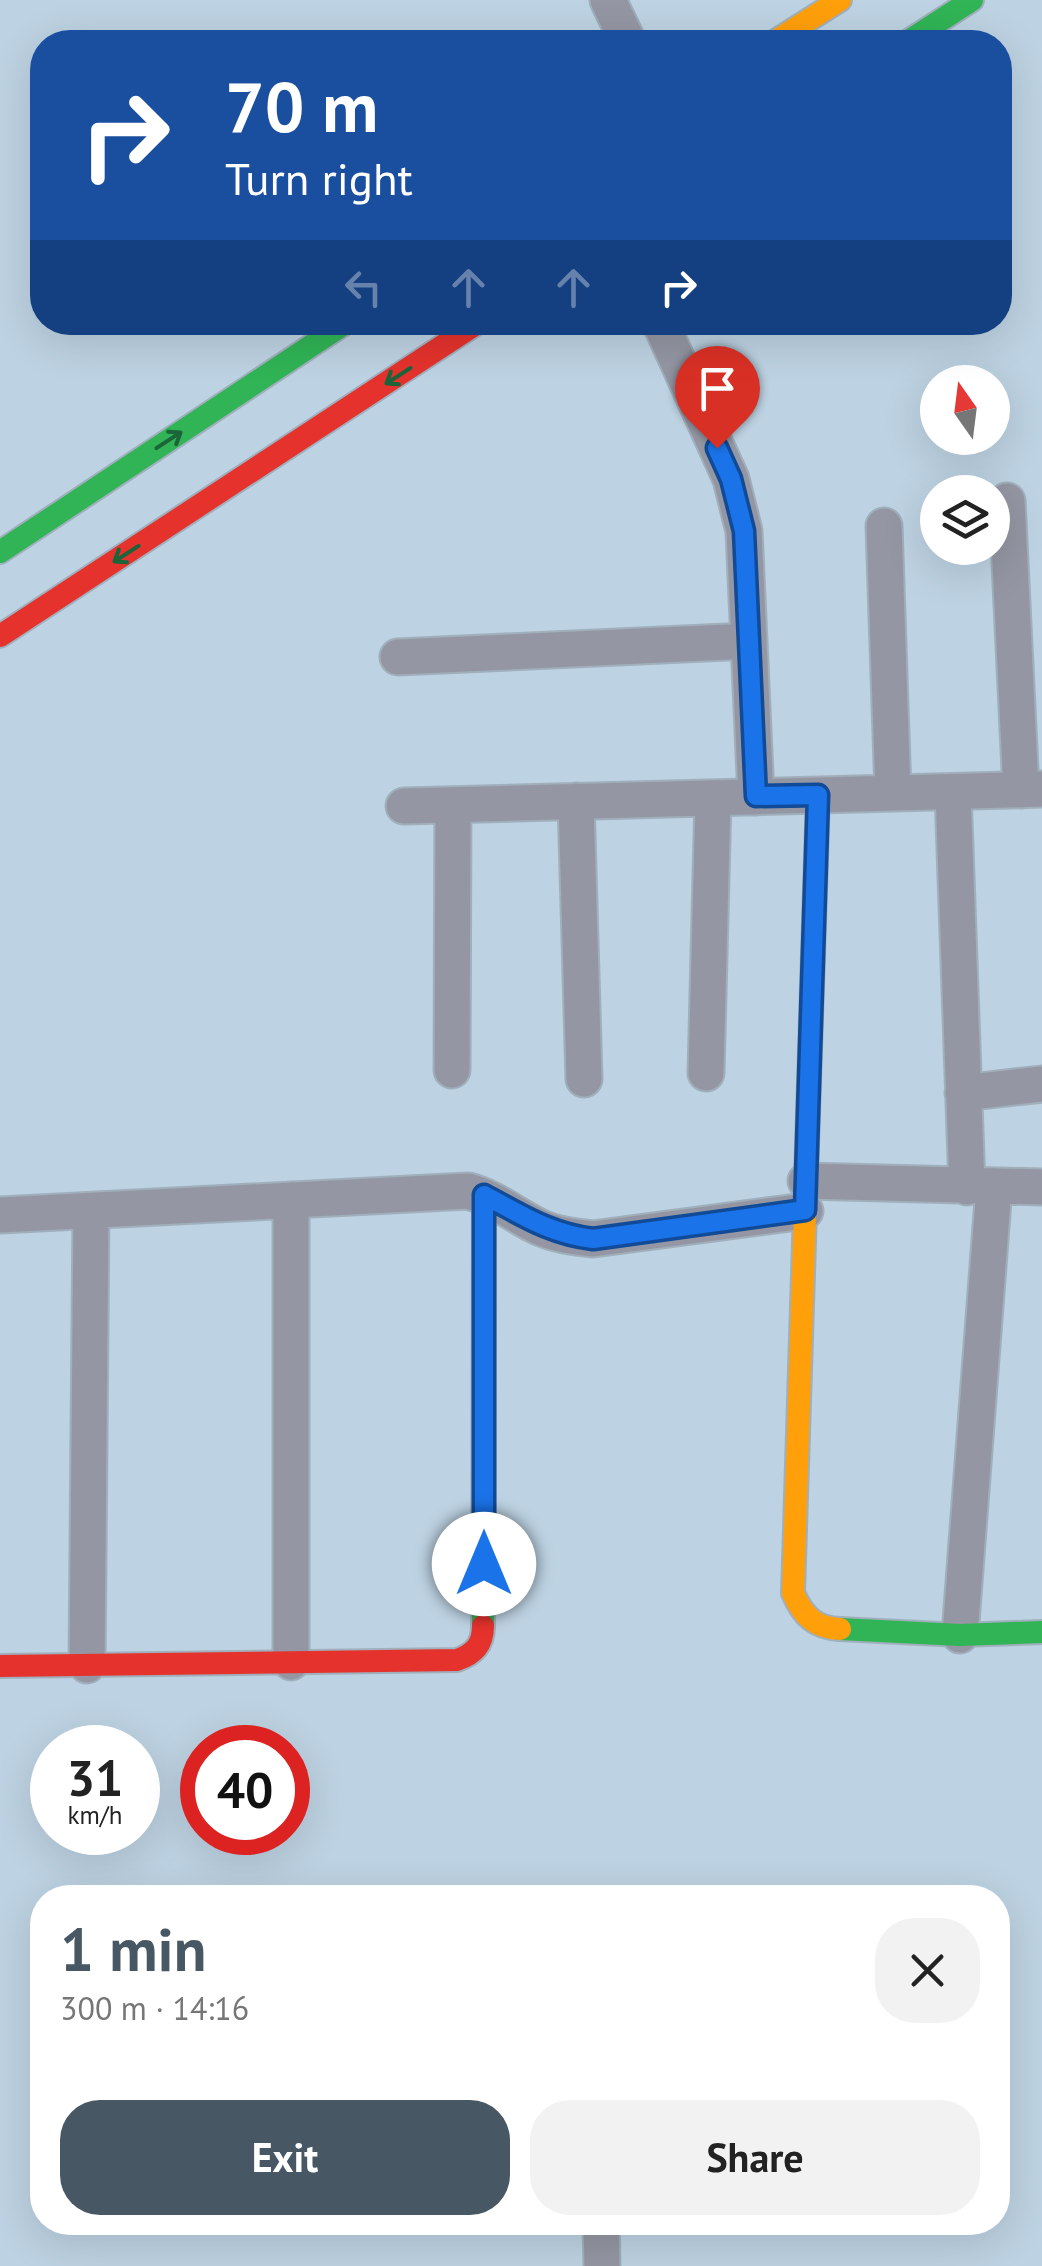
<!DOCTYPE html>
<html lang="en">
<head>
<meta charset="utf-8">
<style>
  body { margin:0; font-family:"PT Sans",sans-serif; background:#f2f2f2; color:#222; height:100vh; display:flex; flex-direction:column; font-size:38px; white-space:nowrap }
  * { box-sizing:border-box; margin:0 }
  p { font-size:32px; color:#767676 }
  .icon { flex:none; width:55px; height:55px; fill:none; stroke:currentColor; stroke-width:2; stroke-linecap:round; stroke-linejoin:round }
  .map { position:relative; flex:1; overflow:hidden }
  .side { position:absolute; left:30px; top:1885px; width:980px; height:350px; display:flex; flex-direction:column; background:#fff; border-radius:40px; box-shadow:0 10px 40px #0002 }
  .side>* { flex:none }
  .hud { position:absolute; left:30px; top:30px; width:982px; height:305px; border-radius:40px; box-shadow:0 10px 40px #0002; background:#1a4fa0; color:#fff; overflow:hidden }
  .needle { width:65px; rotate:346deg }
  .controls { position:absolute; left:920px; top:365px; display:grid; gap:20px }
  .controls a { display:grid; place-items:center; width:90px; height:90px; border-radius:50%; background:#fff; box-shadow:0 10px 40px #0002; font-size:50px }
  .speed { position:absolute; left:30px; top:1725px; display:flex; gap:20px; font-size:50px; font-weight:700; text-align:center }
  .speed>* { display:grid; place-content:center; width:130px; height:130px; border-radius:50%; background:#fff; box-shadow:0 10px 40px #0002; line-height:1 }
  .speed small { font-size:25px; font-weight:400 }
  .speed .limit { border:15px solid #d22; background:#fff; color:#111 }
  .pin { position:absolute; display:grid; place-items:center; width:85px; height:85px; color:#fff; margin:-102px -42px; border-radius:50% 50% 50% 0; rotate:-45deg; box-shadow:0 0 10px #0007 }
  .pin .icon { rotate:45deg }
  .me { position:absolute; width:110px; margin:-55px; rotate:0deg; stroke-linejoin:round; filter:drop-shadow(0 0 8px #0008) }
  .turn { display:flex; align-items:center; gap:35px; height:210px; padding:0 30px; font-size:45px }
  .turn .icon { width:130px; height:130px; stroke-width:2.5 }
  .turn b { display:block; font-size:70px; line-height:85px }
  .lanes { display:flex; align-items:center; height:95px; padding:0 30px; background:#0003; justify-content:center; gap:50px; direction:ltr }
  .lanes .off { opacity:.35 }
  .round { display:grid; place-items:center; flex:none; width:105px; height:105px; border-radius:40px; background:#f2f2f2 }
  .headline { display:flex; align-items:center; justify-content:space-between; height:170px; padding:0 30px }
  h1 { font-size:60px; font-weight:800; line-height:75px; color:#475764 }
  .button { display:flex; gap:20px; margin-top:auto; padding:20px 30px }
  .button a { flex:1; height:115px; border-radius:40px; background:#475764; color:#fff; font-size:40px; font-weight:800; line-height:115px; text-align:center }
  .button a+a { background:#f2f2f2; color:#222 }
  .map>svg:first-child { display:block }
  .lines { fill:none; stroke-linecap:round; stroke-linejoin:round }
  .street-casing { stroke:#a0afbc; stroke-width:39 }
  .fast-casing { stroke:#a0afbc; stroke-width:26 }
  .slow-casing { stroke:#a0afbc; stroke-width:26 }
  .jam-casing { stroke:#a0afbc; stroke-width:26 }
  .street { stroke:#9497a3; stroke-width:35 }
  .fast { stroke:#30b455; stroke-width:22 }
  .slow { stroke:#ff9f0a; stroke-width:22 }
  .jam { stroke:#e5322d; stroke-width:22 }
  .oneway { stroke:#1c643a }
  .route-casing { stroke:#114b97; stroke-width:25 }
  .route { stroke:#1a73e8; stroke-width:18 }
</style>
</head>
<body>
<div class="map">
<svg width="1042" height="2266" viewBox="0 0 1042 2266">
  <rect width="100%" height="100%" fill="#bdd2e2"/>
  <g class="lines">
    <defs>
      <path id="street" d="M608,0l20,42
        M660,322l71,157 13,52 12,266
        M1007,501l14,289
        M884,526l9,267
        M398,657l351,-16
        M953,792l14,395
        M576,801l8,278
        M404,806l638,-17
        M452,1070l1,-265
        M706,1073l7,-275
        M963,1093l79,-9
        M806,1181l236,6
        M0,1215l468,-24c27,7 46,24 71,36 17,8 36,10 54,12l212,-28
        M960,1635l34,-448
        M291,1662v-462
        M87,1665l4,-454
        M601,2222l1,44"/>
      <path id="fast" d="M907,42l65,-42
        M0,552l347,-230
        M483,1626l1,-431
        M840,1629l120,6 82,-3"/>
      <path id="slow" d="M774,42l66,-42
        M818,795l-25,798c10,23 22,35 47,36"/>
      <path id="jam" d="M0,636l479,-314
        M0,1666l457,-6c17,-6 26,-15 26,-34"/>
    </defs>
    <use href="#street" class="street-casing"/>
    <use href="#fast" class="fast-casing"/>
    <use href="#slow" class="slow-casing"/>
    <use href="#jam" class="jam-casing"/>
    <use href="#street" class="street"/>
    <use href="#fast" class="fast"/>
    <use href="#slow" class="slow"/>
    <use href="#jam" class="jam"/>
  </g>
  <defs><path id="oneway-shaft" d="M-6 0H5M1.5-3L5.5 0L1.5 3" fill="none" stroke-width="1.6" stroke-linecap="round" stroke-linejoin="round" transform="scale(2.5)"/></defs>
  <g class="oneway">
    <use href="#oneway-shaft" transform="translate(398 376) rotate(147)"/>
    <use href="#oneway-shaft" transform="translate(169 440) rotate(-33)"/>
    <use href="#oneway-shaft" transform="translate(126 554) rotate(147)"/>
  </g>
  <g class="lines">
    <defs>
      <path id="route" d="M484,1564v-369c38,20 66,39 109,44l212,-29 13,-415 -62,1 -12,-265 -13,-52 -14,-31"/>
    </defs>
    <use href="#route" class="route-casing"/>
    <use href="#route" class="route"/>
  </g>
</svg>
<div class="controls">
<a><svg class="needle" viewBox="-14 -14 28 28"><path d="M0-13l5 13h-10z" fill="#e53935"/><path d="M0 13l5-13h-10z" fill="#767676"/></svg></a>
<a><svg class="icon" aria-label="layers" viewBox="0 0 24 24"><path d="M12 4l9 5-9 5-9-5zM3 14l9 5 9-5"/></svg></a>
</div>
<div class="speed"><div>31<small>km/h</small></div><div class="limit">40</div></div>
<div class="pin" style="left:717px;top:448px;background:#d93025"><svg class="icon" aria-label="arrive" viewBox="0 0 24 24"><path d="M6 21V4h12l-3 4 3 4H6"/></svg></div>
<svg class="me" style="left:484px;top:1564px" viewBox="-20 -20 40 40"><circle r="19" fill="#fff"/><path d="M0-13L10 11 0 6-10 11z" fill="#1a73e8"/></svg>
<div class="hud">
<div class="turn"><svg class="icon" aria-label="right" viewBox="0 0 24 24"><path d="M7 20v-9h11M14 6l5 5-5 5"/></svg><div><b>70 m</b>Turn right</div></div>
<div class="lanes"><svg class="icon off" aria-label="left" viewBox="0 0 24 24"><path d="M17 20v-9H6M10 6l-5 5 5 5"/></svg><svg class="icon off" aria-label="ahead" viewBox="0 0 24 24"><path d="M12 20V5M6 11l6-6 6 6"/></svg><svg class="icon off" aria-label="ahead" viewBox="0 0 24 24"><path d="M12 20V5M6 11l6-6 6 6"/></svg><svg class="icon" aria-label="right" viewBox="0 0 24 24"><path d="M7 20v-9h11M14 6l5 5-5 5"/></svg></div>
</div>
<section class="side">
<div class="headline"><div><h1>1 min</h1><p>300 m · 14:16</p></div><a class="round"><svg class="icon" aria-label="close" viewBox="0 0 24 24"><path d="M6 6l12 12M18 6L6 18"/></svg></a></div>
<div class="button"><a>Exit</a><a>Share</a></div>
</section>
</div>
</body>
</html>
